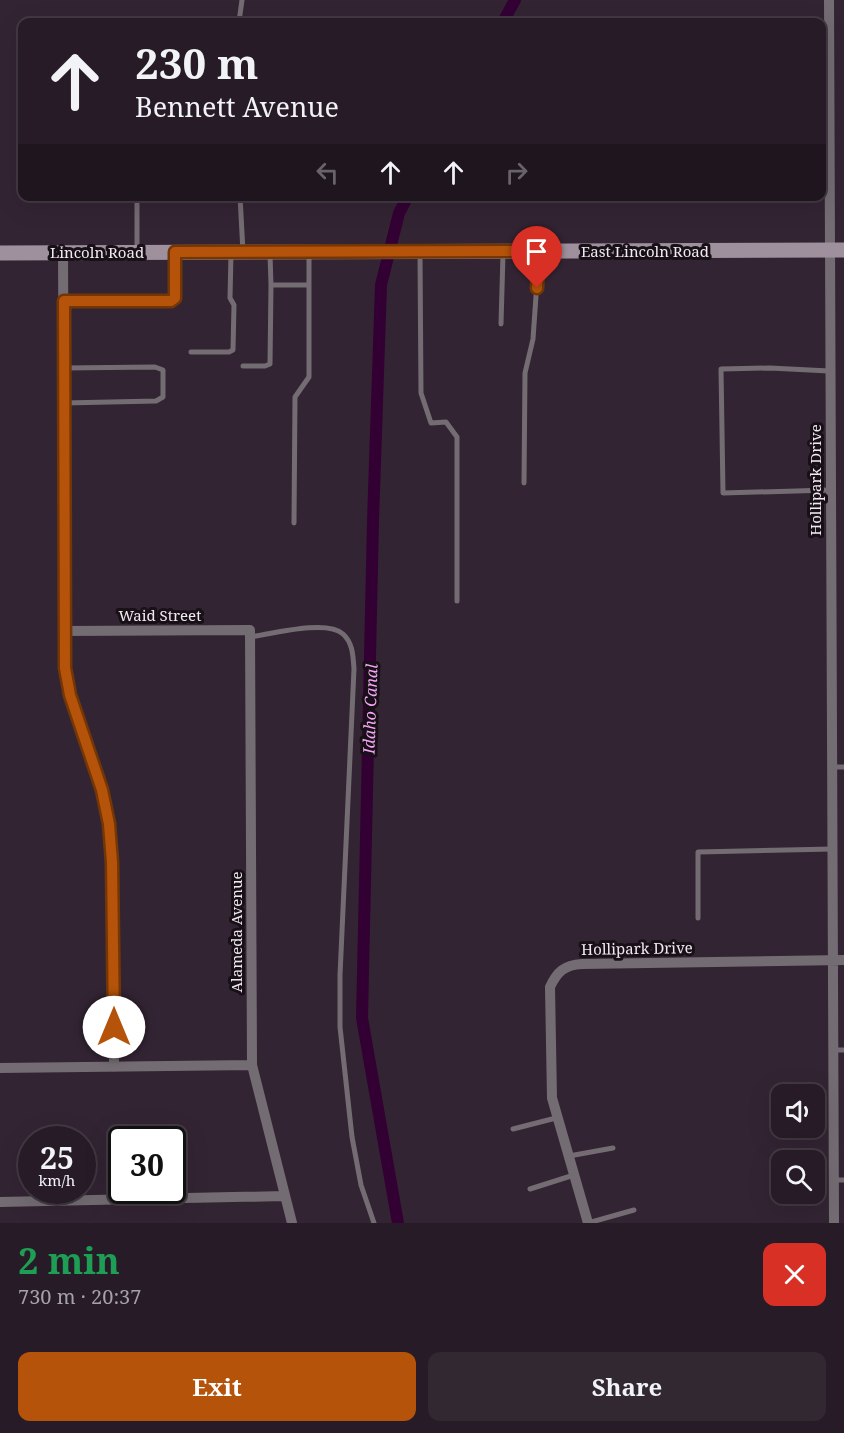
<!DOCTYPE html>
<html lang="en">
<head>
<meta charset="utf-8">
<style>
  body { margin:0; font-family:"Noto Serif",serif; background:#322832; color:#f1f3f6; height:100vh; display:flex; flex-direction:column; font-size:22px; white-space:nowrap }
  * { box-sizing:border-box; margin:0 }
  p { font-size:20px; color:#a4a1a7 }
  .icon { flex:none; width:33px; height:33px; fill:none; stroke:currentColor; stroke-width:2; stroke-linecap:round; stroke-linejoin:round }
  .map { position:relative; height:1223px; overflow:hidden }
  .side { display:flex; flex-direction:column; background:#261b26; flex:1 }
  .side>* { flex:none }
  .banner { position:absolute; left:18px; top:18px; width:808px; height:183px; border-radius:12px; box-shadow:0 6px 24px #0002,0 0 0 2px #423943; background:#261b26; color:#f1f3f6; overflow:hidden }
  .fabs { position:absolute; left:771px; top:1084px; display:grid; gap:12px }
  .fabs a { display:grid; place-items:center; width:54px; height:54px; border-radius:12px; background:#261b26; box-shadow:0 6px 24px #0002,0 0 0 2px #423943; font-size:30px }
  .speed { position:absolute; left:18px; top:1126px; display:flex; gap:12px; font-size:30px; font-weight:700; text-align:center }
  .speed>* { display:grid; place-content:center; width:78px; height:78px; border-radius:50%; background:#261b26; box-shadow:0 6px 24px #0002,0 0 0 2px #423943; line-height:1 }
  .speed small { font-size:15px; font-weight:400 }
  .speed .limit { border:3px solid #111; border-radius:9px; background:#fff; color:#111 }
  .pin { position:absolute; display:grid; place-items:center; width:51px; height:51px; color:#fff; margin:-62px -26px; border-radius:50% 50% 50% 0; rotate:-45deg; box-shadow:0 0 6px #0007 }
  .pin .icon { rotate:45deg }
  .me { position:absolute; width:66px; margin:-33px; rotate:0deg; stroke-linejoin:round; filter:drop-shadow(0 0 4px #0008) }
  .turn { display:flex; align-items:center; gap:21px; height:126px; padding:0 18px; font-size:27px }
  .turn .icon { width:78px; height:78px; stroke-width:2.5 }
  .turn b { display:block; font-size:42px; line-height:51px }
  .lanes { display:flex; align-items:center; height:57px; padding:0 18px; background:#0003; justify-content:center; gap:30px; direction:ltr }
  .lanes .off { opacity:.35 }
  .round { display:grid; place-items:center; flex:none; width:63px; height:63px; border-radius:12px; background:#322832 }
  .headline { display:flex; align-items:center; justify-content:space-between; height:102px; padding:0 18px }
  h1 { font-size:36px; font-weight:700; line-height:45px; color:#1e9e55 }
  .primary-button { display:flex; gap:12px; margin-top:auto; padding:12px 18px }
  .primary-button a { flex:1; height:69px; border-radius:12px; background:#b45309; color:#fff; font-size:24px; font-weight:700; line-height:69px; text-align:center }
  .primary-button a+a { background:#322832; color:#f1f3f6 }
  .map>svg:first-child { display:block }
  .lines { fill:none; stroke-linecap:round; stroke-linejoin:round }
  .canal { stroke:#330034; stroke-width:12 }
  .service { stroke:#746c73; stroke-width:5 }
  .minor { stroke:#746c73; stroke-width:10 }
  .secondary { stroke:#9e919d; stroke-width:15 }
  .route-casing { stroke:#753606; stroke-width:15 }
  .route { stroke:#b45309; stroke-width:10 }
  .labels { text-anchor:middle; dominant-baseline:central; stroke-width:6; stroke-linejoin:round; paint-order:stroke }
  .street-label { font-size:15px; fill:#f2e8f1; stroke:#171017 }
  .water-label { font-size:16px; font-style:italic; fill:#f5a6f4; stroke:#171017 }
</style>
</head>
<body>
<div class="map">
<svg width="844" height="1223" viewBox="0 0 844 1223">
  <rect width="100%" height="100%" fill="#332433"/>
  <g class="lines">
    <path class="canal" d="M503,22l12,-22
      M398,1223l-36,-205 11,-497 8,-236 18,-72 9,-17"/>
    <path class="service" d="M384,19l2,3
      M239,22l3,-22
      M240,196l3,56
      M137,251v-55
      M270,254l1,31h38v-32
      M420,254l1,139 10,30 15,-1 11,15v164
      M64,301h107l4,-3v-44
      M501,324l2,-70
      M191,352h38l4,-2 1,-45 -4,-7 1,-44
      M243,366h22l5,-2 1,-79
      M64,368l91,-1 8,3v27l-7,4 -92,2
      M829,371l-59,-3 -49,1 2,124 107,-3
      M524,483l1,-110 8,-34 6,-86
      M294,523l1,-126 14,-20v-92
      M250,637c21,-3 77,-18 93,-3 10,9 10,22 11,35l-14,306v52l12,110 9,48 13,38
      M832,767h12
      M698,918v-66l135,-3
      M833,1050h11
      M513,1129l43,-11
      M569,1156l44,-8
      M833,1180h11
      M530,1189l44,-14
      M588,1223l46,-13"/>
    <path class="minor" d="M829,0l5,1223
      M63,253l2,415 5,27 32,95 7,34 3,38 2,205
      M64,631l186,-1 2,435 40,158
      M0,1068l252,-3
      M0,1202l285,-6
      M588,1223l-36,-125 -2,-111c7,-15 14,-22 32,-23l262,-4"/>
    <path class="secondary" d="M0,253l844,-3"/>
  </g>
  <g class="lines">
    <defs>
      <path id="route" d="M114,1027l-2,-165 -3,-38 -7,-34 -32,-95 -5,-27 -1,-367h107l4,-3v-46l364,-1 -2,37"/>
    </defs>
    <use href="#route" class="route-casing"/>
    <use href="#route" class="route"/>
  </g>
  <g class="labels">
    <g class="street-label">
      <text x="645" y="251">East Lincoln Road</text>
      <text x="97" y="252">Lincoln Road</text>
      <text transform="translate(815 480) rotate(-90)">Hollipark Drive</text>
      <text x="160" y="615">Waid Street</text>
      <text transform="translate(236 932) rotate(-90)">Alameda Avenue</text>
      <text transform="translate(637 948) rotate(-1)">Hollipark Drive</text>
    </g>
    <g class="water-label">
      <text transform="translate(370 709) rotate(-88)">Idaho Canal</text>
    </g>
  </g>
</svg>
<div class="fabs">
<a><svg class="icon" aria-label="sound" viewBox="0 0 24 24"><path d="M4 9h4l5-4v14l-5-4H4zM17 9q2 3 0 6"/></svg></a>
<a><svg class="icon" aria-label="search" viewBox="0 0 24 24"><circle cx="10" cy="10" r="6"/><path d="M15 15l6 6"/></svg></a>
</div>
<div class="speed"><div>25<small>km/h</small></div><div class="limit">30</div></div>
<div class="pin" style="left:537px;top:288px;background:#d93025"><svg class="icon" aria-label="arrive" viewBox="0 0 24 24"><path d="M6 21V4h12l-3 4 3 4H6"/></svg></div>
<svg class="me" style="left:114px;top:1027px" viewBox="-20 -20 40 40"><circle r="19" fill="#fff"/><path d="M0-13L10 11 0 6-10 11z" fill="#b45309"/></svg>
<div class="banner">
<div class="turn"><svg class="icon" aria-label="ahead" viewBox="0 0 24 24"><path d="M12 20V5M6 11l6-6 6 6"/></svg><div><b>230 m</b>Bennett Avenue</div></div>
<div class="lanes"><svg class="icon off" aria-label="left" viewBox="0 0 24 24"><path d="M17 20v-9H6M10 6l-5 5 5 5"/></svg><svg class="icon" aria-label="ahead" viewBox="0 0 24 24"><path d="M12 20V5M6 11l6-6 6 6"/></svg><svg class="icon" aria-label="ahead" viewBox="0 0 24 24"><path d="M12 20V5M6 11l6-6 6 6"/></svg><svg class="icon off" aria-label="right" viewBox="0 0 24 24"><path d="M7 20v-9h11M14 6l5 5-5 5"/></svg></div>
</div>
</div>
<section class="side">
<div class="headline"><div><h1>2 min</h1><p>730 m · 20:37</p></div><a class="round" style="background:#d93025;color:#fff"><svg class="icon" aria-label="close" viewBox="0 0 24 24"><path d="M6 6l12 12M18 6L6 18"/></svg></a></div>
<div class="primary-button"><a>Exit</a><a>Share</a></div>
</section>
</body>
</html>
